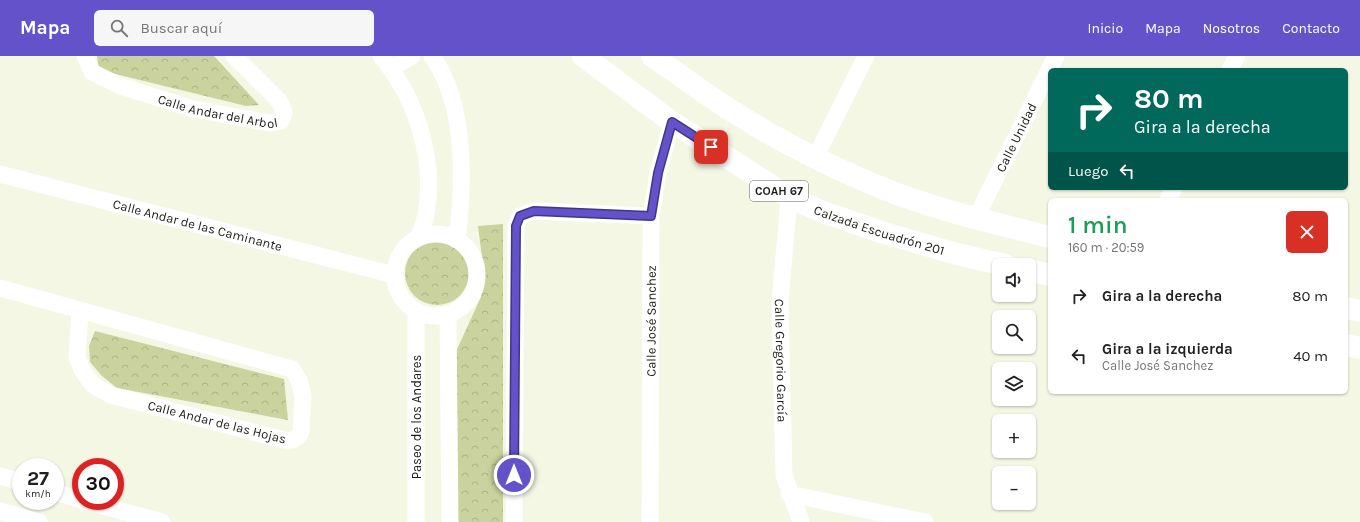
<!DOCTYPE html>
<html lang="es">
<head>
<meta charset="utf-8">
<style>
  body { margin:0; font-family:Karla,sans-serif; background:#f6f6f6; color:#222; height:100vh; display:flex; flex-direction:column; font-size:15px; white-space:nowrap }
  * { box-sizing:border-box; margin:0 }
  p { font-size:13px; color:#767676 }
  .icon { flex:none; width:22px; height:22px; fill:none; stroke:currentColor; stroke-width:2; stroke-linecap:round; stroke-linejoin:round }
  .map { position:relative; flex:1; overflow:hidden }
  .sheet { position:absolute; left:1048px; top:142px; width:300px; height:196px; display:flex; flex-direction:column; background:#fff; border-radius:6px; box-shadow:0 1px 3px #0004 }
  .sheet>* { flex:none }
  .banner { position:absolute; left:1048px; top:12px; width:300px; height:122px; border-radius:6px; box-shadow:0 1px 3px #0004; background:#00695c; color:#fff; overflow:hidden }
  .fabs { position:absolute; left:992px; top:202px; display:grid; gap:8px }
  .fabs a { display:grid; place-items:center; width:44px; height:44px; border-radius:6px; background:#fff; box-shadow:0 1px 3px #0004; font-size:20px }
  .speed { position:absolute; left:12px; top:402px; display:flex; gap:8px; font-size:20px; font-weight:700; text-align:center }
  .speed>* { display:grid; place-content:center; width:52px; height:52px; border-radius:50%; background:#fff; box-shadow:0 1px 3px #0004; line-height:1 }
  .speed small { font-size:10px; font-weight:400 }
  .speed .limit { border:6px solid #d22; background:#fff; color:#111 }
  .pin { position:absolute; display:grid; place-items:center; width:34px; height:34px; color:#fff; margin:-17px; border-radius:8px; box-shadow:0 2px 6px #0006 }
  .me { position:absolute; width:44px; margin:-22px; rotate:0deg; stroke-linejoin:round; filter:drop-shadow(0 0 3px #0008) }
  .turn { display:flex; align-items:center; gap:14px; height:84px; padding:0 20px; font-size:18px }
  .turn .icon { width:52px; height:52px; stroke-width:2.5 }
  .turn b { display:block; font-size:28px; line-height:34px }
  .then { display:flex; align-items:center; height:38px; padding:0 20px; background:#0003; gap:8px; font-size:15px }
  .round { display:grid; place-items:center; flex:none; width:42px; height:42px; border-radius:6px; background:#f6f6f6 }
  .head { display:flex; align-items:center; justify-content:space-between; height:68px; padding:0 20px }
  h1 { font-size:24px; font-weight:600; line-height:30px; color:#1e9e55 }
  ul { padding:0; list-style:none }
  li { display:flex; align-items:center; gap:12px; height:60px; padding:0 20px }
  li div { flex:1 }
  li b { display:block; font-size:15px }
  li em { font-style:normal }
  header { display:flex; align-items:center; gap:24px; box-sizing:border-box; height:56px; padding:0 20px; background:#6452cb; color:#fff }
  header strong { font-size:19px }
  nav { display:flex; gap:22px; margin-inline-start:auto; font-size:14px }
  .search { width:280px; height:36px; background:#f6f6f6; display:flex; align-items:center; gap:10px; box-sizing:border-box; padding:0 14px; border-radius:6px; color:#767676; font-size:15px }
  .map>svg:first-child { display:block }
  .park { fill:url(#park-crowns) }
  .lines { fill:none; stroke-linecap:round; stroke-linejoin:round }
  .minor { stroke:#fff; stroke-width:17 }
  .primary { stroke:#fff; stroke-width:22 }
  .route-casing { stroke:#413584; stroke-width:10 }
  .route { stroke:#6452cb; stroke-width:7 }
  .labels { text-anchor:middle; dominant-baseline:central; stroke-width:4; stroke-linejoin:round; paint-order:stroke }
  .shield { fill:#fff; stroke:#60615c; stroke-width:1 }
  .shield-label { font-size:12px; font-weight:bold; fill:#1c1d16 }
  .street-label { font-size:13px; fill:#1c1d16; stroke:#fff }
</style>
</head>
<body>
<header>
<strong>Mapa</strong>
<div class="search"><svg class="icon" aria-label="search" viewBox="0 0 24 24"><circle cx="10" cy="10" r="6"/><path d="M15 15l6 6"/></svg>Buscar aquí</div>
<nav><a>Inicio</a><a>Mapa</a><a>Nosotros</a><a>Contacto</a></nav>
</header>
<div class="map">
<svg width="1360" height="466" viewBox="0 0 1360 466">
  <defs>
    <pattern id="park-crowns" width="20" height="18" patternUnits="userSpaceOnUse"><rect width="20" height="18" fill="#cad29e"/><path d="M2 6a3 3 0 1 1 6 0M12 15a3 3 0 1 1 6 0" fill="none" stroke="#adb487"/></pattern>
  </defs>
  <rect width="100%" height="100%" fill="#f3f7e3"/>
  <path class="park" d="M97,0h117l45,49 -13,1 -147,-36z
    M503,168v298h-47l-3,-164 28,-61 1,-40 -4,-31z
    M405 217a32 32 0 1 1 64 0a32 32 0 1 1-64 0Z
    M95,275l189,48 4,41 -171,-32 -15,-12 -12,-14 -1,-16z"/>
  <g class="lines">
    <g class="minor">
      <path id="s1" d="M85,0l7,16 28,14 74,23 76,14 11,-2 3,-8 -4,-11 -46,-46"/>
      <path d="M381,0c35,42 55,103 45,158 -1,8 -5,16 -7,23"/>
      <path d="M432,0c35,49 32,127 25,184"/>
      <path d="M391,12l21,-12"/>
      <path d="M1230,14l7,-14"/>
      <path d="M815,102l51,-102"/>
      <path id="s2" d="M0,118l394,101"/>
      <path id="s3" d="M789,141l-9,106 4,172 17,47"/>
      <path d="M1168,144l6,-12"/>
      <path id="s4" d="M976,162l80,-162"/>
      <circle cx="436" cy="219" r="41"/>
      <path d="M0,232l292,81 7,11 4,17 -2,35c-4,8 -9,9 -17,8l-173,-45 -18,-10 -11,-15 -5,-13 3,-47"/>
      <path d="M416,255v211"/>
      <path d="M448,259l2,207"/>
      <path d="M0,420l21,6"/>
      <path d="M55,436l26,8"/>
      <path d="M789,438l136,28"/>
      <path d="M84,445l78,21"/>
      <path d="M0,455l39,11"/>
      <path d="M514,466l2,-296 4,-10 15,-5 116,5"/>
      <path id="s5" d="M650,466l1,-306 7,-43 14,-51"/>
    </g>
    <g class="primary">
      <path id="s6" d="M583,0l89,66 117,75 34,15 58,20 76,22 48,11"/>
      <path d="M652,0c30,20 59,43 90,61 44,28 92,51 140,71 54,22 112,35 168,49"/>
      <path d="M1029,214l21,5"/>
      <path d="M1346,252l14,3"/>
      <path d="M1346,289l14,3"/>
    </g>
  </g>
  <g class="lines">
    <defs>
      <path id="route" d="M514,419l2,-249 4,-10 14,-5 117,5 7,-43 14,-51 39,25"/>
    </defs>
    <use href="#route" class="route-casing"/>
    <use href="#route" class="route"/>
  </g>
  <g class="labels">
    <rect class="shield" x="750" y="125" width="58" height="20" rx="3"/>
    <g class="shield-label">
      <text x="779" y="135">COAH 67</text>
    </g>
    <g class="street-label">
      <text stroke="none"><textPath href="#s1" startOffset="150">Calle Andar del Arbol</textPath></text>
      <text stroke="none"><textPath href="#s4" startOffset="90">Calle Unidad</textPath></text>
      <text stroke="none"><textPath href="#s2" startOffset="204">Calle Andar de las Caminante</textPath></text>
      <text stroke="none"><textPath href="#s6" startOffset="346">Calzada Escuadrón 201</textPath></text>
      <text stroke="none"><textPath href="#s5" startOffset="201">Calle José Sanchez</textPath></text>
      <text stroke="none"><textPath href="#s3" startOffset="164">Calle Gregorio García</textPath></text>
      <text transform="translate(416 361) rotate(-90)">Paseo de los Andares</text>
      <text transform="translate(217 366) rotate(14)">Calle Andar de las Hojas</text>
    </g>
  </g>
</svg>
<div class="fabs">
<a><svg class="icon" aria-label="sound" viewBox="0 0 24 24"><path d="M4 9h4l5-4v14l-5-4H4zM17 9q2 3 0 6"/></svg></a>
<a><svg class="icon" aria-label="search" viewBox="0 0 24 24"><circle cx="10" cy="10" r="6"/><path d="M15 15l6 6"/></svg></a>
<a><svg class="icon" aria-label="layers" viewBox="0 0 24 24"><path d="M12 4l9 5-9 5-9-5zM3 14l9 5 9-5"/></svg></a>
<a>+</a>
<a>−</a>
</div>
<div class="speed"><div>27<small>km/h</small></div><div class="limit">30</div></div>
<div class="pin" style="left:711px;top:91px;background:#d93025"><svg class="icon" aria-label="arrive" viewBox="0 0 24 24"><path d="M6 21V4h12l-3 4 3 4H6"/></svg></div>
<svg class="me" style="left:514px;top:419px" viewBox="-20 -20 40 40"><circle r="17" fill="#6452cb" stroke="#fff" stroke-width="3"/><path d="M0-11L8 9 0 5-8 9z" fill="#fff"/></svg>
<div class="banner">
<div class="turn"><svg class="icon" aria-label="right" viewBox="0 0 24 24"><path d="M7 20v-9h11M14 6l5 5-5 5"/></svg><div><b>80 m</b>Gira a la derecha</div></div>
<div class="then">Luego<svg class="icon" aria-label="left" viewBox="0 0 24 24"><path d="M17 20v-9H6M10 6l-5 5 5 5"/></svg></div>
</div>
<section class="sheet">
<div class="head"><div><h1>1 min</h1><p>160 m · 20:59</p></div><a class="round" style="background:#d93025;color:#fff"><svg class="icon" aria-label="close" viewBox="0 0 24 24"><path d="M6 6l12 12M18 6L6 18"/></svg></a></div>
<ul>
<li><svg class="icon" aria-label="right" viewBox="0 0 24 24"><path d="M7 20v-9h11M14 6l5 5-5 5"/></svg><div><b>Gira a la derecha</b></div><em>80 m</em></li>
<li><svg class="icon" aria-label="left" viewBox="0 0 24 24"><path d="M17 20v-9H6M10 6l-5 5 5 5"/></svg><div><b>Gira a la izquierda</b><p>Calle José Sanchez</p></div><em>40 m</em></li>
</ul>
</section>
</div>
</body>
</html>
